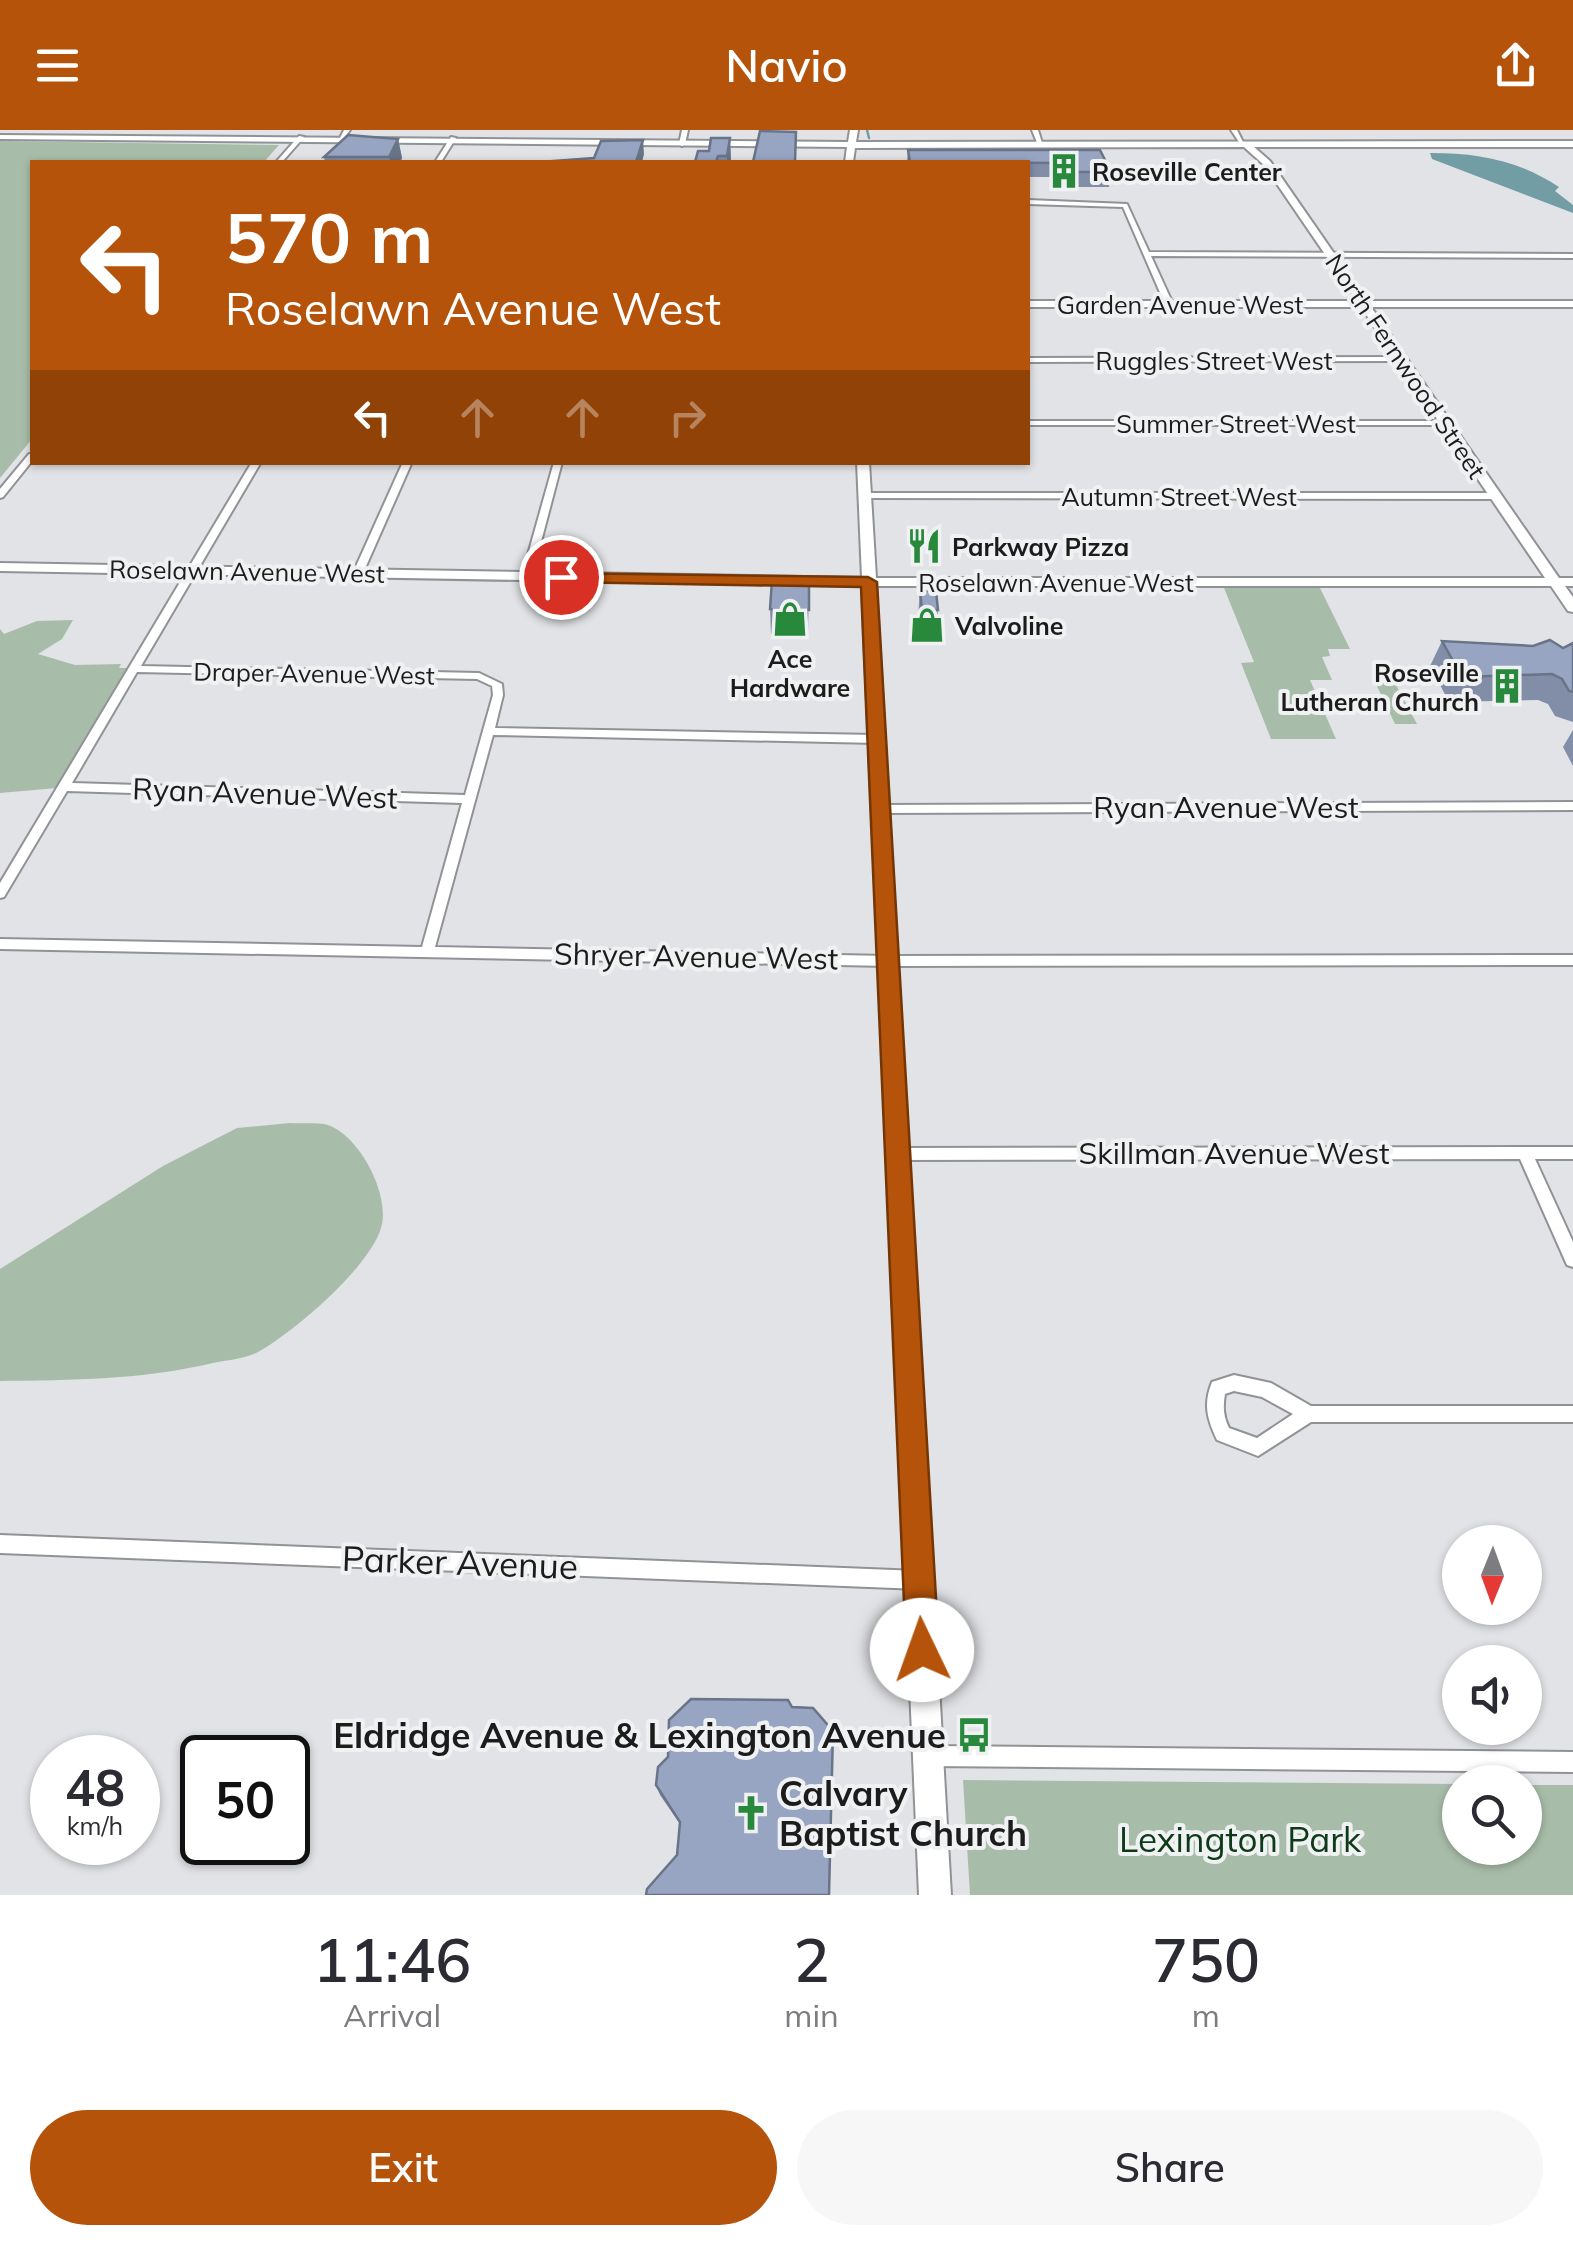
<!DOCTYPE html>
<html lang="en">
<head>
<meta charset="utf-8">
<style>
  body { margin:0; font-family:Mulish,sans-serif; background:#f7f7f7; color:#2b2b33; height:100vh; display:flex; flex-direction:column; font-size:38px; white-space:nowrap }
  * { box-sizing:border-box; margin:0 }
  p { font-size:32px; color:#7c7c81 }
  .icon { flex:none; width:55px; height:55px; fill:none; stroke:currentColor; stroke-width:2; stroke-linecap:round; stroke-linejoin:round }
  .map { position:relative; height:1765px; overflow:hidden }
  .drawer { display:flex; flex-direction:column; background:#fff; flex:1 }
  .drawer>* { flex:none }
  .hud { position:absolute; left:30px; top:30px; width:1000px; height:305px; border-radius:0px; box-shadow:0 2px 8px #0004; background:#b45309; color:#fff; overflow:hidden }
  .needle { width:65px; rotate:181deg }
  .buttons { position:absolute; left:1442px; top:1395px; display:grid; gap:20px }
  .buttons a { display:grid; place-items:center; width:100px; height:100px; border-radius:50%; background:#fff; box-shadow:0 2px 8px #0004; font-size:50px }
  .speed { position:absolute; left:30px; top:1605px; display:flex; gap:20px; font-size:50px; font-weight:700; text-align:center }
  .speed>* { display:grid; place-content:center; width:130px; height:130px; border-radius:50%; background:#fff; box-shadow:0 2px 8px #0004; line-height:1 }
  .speed small { font-size:25px; font-weight:400 }
  .speed .limit { border:5px solid #111; border-radius:15px; background:#fff; color:#111 }
  .pin { position:absolute; display:grid; place-items:center; width:85px; height:85px; color:#fff; margin:-42px; border:5px solid #fff; border-radius:50%; box-shadow:0 2px 10px #0007 }
  .me { position:absolute; width:110px; margin:-55px; rotate:357deg; stroke-linejoin:round; filter:drop-shadow(0 0 8px #0008) }
  .turn { display:flex; align-items:center; gap:35px; height:210px; padding:0 30px; font-size:45px }
  .turn .icon { width:130px; height:130px; stroke-width:2.5 }
  .turn b { display:block; font-size:70px; line-height:85px }
  .lanes { display:flex; align-items:center; height:95px; padding:0 30px; background:#0003; justify-content:center; gap:50px; direction:ltr }
  .lanes .off { opacity:.35 }
  .eta { display:flex; justify-content:space-evenly; align-items:center; height:170px; text-align:center }
  .eta b { font-size:60px; font-weight:600; line-height:70px }
  .primary-button { display:flex; gap:20px; margin-top:auto; padding:20px 30px }
  .primary-button a { flex:1; height:115px; border-radius:60px; background:#b45309; color:#fff; font-size:40px; font-weight:600; line-height:115px; text-align:center }
  .primary-button a+a { background:#f7f7f7; color:#2b2b33 }
  header { display:flex; justify-content:space-between; align-items:center; height:130px; padding:0 30px; background:#b45309; color:#fff; font-size:45px; font-weight:600 }
  .map>svg:first-child { display:block }
  .green { fill:#a8bda9 }
  .water { fill:#739da4 }
  .lines { fill:none; stroke-linecap:round; stroke-linejoin:round }
  .stream { stroke:#739da4; stroke-width:2.5 }
  .street-casing { stroke:#919295; stroke-width:4 }
  .secondary-casing { stroke:#919295; stroke-width:4 }
  .street { fill:#fff; fill-rule:evenodd }
  .secondary { fill:#fff; fill-rule:evenodd }
  .wall { fill:#828ea8 }
  .shaded-wall { fill:#6a7488 }
  .building { fill:#97a5c3; stroke:#6a7488; stroke-width:2.5 }
  .route { fill:#b45309; stroke:#753606; stroke-width:2.5 }
  .labels { text-anchor:middle; dominant-baseline:central; stroke-width:8; stroke-linejoin:round; paint-order:stroke }
  .far-poi-label { font-size:25px; font-weight:bold; fill:#1c1c1d; stroke:#eff1f3; text-anchor:start }
  .far-street-label { font-size:25px; fill:#1c1c1d; stroke:#eff1f3 }
  .street-label { font-size:30px; fill:#1c1c1d; stroke:#eff1f3 }
  .near-street-label { font-size:35px; fill:#1c1c1d; stroke:#eff1f3 }
  .near-poi-label { font-size:35px; font-weight:bold; fill:#1c1c1d; stroke:#eff1f3; text-anchor:end }
  .near-park-label { font-size:35px; fill:#0e3a17; stroke:#eff1f3 }
</style>
</head>
<body>
<header><svg class="icon" aria-label="menu" viewBox="0 0 24 24"><path d="M4 6h16M4 12h16M4 18h16"/></svg>Navio<svg class="icon" aria-label="share" viewBox="0 0 24 24"><path d="M12 15V3M7 8l5-5 5 5M5 13v7h14v-7"/></svg></header>
<div class="map">
<svg width="1573" height="1765" viewBox="0 0 1573 1765">
  <rect width="100%" height="100%" fill="#e2e3e6"/>
  <path class="green" d="M0,11l279,4 -15,17h-232v277l-32,39z
    M1224,458h96l30,61h-22l2,7 -8,1 10,23h-22l26,59h-65l-30,-76 13,-1z
    M73,490l-11,19 -24,15 37,11 46,-1 -2,4h8l-70,120 -57,5v-164l4,5 33,-13z
    M1375,552l20,1 22,41h-22z
    M290,993c11,1 27,-1 38,2 32,11 63,71 53,103 -12,40 -87,104 -123,124 -13,7 -31,8 -45,11 -72,17 -140,17 -213,18v-112l163,-103 74,-38z
    M963,1650l497,4v64h65v-63h48v110h-603z"/>
  <path class="water" d="M1430,23c48,0 88,7 129,34l-4,4 18,14v8l-141,-54z"/>
  <g class="lines">
    <path class="stream" d="M867,0l2,8"/>
    <defs>
      <path id="street" d="M344,0h6l-6,8h-4z
        M682,0h6l-3,14 -3,2 -3,-2z
        M1032,0h6l5,16 -5,-1z
        M1231,0h6l6,12h-4z
        M299,6l5,1 -22,25h-6z
        M451,7l5,1 -15,24h-6z
        M1028,70l99,4 22,48 424,2v4l-422,-2 22,48 -4,2 -4,-2 -42,-97 -95,-3z
        M1404,227l1,2 -4,2 -373,1v-4z
        M1028,291h417l4,2 -4,2h-417z
        M29,324h3v7l-29,36 -3,1v-9z
        M252,332h9l-120,204 338,7 23,11 1,11 -8,33 382,7 6,4 -6,4 -384,-8 -58,212 453,9 685,-1v10l-685,1 -888,-17v-10l422,8 40,-144 -395,-12 -63,106 -4,1v-15zM137,542l340,7 15,7 1,9 -28,100 -393,-12z
        M403,332h9l-49,111 -8,2 -2,-2z
        M554,332h8l-30,114 -5,3 -5,-3z
        M864,363h631l4,3 -4,3 -634,-1 -1,-2z
        M1573,672v8l-694,3 -6,-4 6,-4z
        M1573,1017v12h-38l38,83v25l-6,-2 -47,-106 -625,1 -5,-2 -3,-4 3,-4 5,-2z
        M1234,1245l37,8 40,23h262v16h-262l-53,34 -41,-16c-10,-21 -14,-36 -5,-58zM1234,1261l28,6 31,17 -36,24 -28,-10c-6,-12 -6,-22 -4,-34z
        M0,1405l919,36 7,2 2,7 -2,7 -7,2 -919,-36z
        M928,1616l645,6v20l-645,-6 -7,-3 -3,-7 3,-7z"/>
      <path id="secondary" d="M850,0h8l-2,12 717,-1v6h-319l16,14 97,140h206v6h-202l188,271h14v8h-8l8,11v15l-5,-1 -17,-25h-675l75,1309h-32l-57,-1309 -862,-15v-8l862,15 -5,-116h12l7,116h669l-184,-271h-333v-6h329l-93,-136 -20,-18 -389,1 -2,14h-8l2,-15 -847,-8v-4l848,7z"/>
    </defs>
    <use href="#street" class="street-casing"/>
    <use href="#secondary" class="secondary-casing"/>
    <use href="#street" class="street"/>
    <use href="#secondary" class="secondary"/>
  </g>
  <path class="wall" d="M730,8l1,24h-36l14,-11z
    M398,9l4,19 -2,4h-75l-1,-5z
    M908,20h192l11,22 -2,15h-38l-4,-10h-39v-15h-121z
    M809,450l-1,54h-37l-1,-25z
    M920,461l18,19 -2,25h-16l-2,-19z
    M1442,511l121,7 10,-5v79l-18,-6 -7,-12 -10,-4 -89,2 -19,-36z
    M1573,600v36l-10,-19z
    M792,1577l21,1 -136,147 3,-31 -20,-29 -4,-10z"/>
  <path class="shaded-wall" d="M730,8l1,24h-4v-6z
    M398,9l4,19 -2,4h-9l-2,-5z
    M643,10l1,14 -2,8h-6z"/>
  <path class="building" d="M760,1l36,1 -1,30h-42z
    M348,5l50,4 -9,18h-65z
    M711,8h19l-3,18h-9l-2,6h-21l3,-11h11z
    M643,10l-7,22h-96l54,-4 7,-17z
    M908,20h192l11,22h-38l-4,-9 -159,-1z
    M772,450h37v30l-39,-1z
    M920,461h16l2,19h-16z
    M1550,510l13,8 10,-5v49l-4,-1 -7,-12 -10,-5 -90,3 -20,-36 91,5z
    M691,1569l97,1 4,7 21,1 20,23 -4,164h-183l1,-6 30,-34 3,-33 -24,-37 2,-18 10,-10 1,-37z"/>
  <path class="route" d="M556,443l312,4 9,5 62,1068 -5,11 -12,5 -11,-5 -5,-11 -45,-1063 -300,-5 -8,-5z"/>
  <defs>
    <symbol id="building-bare" viewBox="-9 -9 18 18"><path d="M-4-6H4V6H1V3H-1V6H-4ZM-2.5-4.3h1.7v1.8h-1.7ZM.8-4.3h1.7v1.8H.8ZM-2.5-1h1.7V.8h-1.7ZM.8-1h1.7V.8H.8Z" fill="#28893c" stroke="#eff1f3" stroke-width="2.5" paint-order="stroke"/></symbol>
    <symbol id="restaurant-bare" viewBox="-9 -9 18 18"><path d="M-5-6h1v4h1v-4h1v4h1v-4h1v5L-1.5 .5V6h-2V.5L-5-1ZM5-6V6H3V1.5H1.5Q1.5-4 5-6Z" fill="#28893c" stroke="#eff1f3" stroke-width="2.5" paint-order="stroke"/></symbol>
    <symbol id="shop-bare" viewBox="-9 -9 18 18"><path d="M-5-2.5h2.3a2.7 3.5 0 0 1 5.4 0H5L5.5 6h-11ZM-1.5-2.5h3a1.5 2.3 0 0 0-3 0Z" fill="#28893c" stroke="#eff1f3" stroke-width="2.5" paint-order="stroke"/></symbol>
    <symbol id="bus-bare" viewBox="-9 -9 18 18"><path d="M-5-6H5V4H4V6H2V4H-2V6H-4V4H-5ZM-3.5-4V0h7V-4ZM-3.5 1.2v1.5H-2V1.2ZM2 1.2v1.5H3.5V1.2Z" fill="#28893c" stroke="#eff1f3" stroke-width="2.5" paint-order="stroke"/></symbol>
    <symbol id="church-bare" viewBox="-9 -9 18 18"><path d="M-1.2-6h2.4v3.5h3.3v2.4h-3.3V6h-2.4V-.1h-3.3v-2.4h3.3Z" fill="#28893c" stroke="#eff1f3" stroke-width="2.5" paint-order="stroke"/></symbol>
  </defs>
  <g fill-rule="evenodd">
    <use href="#building-bare" x="1039" y="16" width="50" height="50"/>
    <use href="#restaurant-bare" x="899" y="391" width="50" height="50"/>
    <use href="#shop-bare" x="765" y="464" width="50" height="50"/>
    <use href="#shop-bare" x="902" y="470" width="50" height="50"/>
    <use href="#building-bare" x="1482" y="531" width="50" height="50"/>
    <use href="#bus-bare" x="949" y="1580" width="50" height="50"/>
    <use href="#church-bare" x="726" y="1658" width="50" height="50"/>
  </g>
  <g class="labels">
    <g class="far-poi-label">
      <text x="1092" y="41">Roseville Center</text>
      <text x="952" y="416">Parkway Pizza</text>
      <text x="955" y="495">Valvoline</text>
      <text x="790" y="528" text-anchor="middle">Ace<tspan x="790" dy="29">Hardware</tspan></text>
      <text x="1479" y="542" text-anchor="end">Roseville<tspan x="1479" dy="29">Lutheran Church</tspan></text>
    </g>
    <g class="far-street-label">
      <text x="1180" y="174">Garden Avenue West</text>
      <text x="1214" y="230">Ruggles Street West</text>
      <text transform="translate(1406 236) rotate(56)">North Fernwood Street</text>
      <text x="1236" y="293">Summer Street West</text>
      <text x="1179" y="366">Autumn Street West</text>
      <text transform="translate(247 441) rotate(1)">Roselawn Avenue West</text>
      <text x="1056" y="452">Roselawn Avenue West</text>
      <text transform="translate(314 543) rotate(1)">Draper Avenue West</text>
    </g>
    <g class="street-label">
      <text transform="translate(265 663) rotate(2)">Ryan Avenue West</text>
      <text x="1226" y="677">Ryan Avenue West</text>
      <text transform="translate(696 826) rotate(1)">Shryer Avenue West</text>
      <text x="1234" y="1023">Skillman Avenue West</text>
    </g>
    <g class="near-street-label">
      <text transform="translate(460 1432) rotate(2)">Parker Avenue</text>
    </g>
    <g class="near-poi-label">
      <text x="946" y="1605">Eldridge Avenue &amp; Lexington Avenue</text>
      <text x="779" y="1663" text-anchor="start">Calvary<tspan x="779" dy="40">Baptist Church</tspan></text>
    </g>
    <g class="near-park-label">
      <text x="1240" y="1709">Lexington Park</text>
    </g>
  </g>
</svg>
<div class="buttons">
<a><svg class="needle" viewBox="-14 -14 28 28"><path d="M0-13l5 13h-10z" fill="#e53935"/><path d="M0 13l5-13h-10z" fill="#7c7c81"/></svg></a>
<a><svg class="icon" aria-label="sound" viewBox="0 0 24 24"><path d="M4 9h4l5-4v14l-5-4H4zM17 9q2 3 0 6"/></svg></a>
<a><svg class="icon" aria-label="search" viewBox="0 0 24 24"><circle cx="10" cy="10" r="6"/><path d="M15 15l6 6"/></svg></a>
</div>
<div class="speed"><div>48<small>km/h</small></div><div class="limit">50</div></div>
<div class="pin" style="left:561px;top:447px;background:#d93025"><svg class="icon" aria-label="arrive" viewBox="0 0 24 24"><path d="M6 21V4h12l-3 4 3 4H6"/></svg></div>
<svg class="me" style="left:922px;top:1520px" viewBox="-20 -20 40 40"><circle r="19" fill="#fff"/><path d="M0-13L10 11 0 6-10 11z" fill="#b45309"/></svg>
<div class="hud">
<div class="turn"><svg class="icon" aria-label="left" viewBox="0 0 24 24"><path d="M17 20v-9H6M10 6l-5 5 5 5"/></svg><div><b>570 m</b>Roselawn Avenue West</div></div>
<div class="lanes"><svg class="icon" aria-label="left" viewBox="0 0 24 24"><path d="M17 20v-9H6M10 6l-5 5 5 5"/></svg><svg class="icon off" aria-label="ahead" viewBox="0 0 24 24"><path d="M12 20V5M6 11l6-6 6 6"/></svg><svg class="icon off" aria-label="ahead" viewBox="0 0 24 24"><path d="M12 20V5M6 11l6-6 6 6"/></svg><svg class="icon off" aria-label="right" viewBox="0 0 24 24"><path d="M7 20v-9h11M14 6l5 5-5 5"/></svg></div>
</div>
</div>
<section class="drawer">
<div class="eta">
<div><b>11:46</b><p>Arrival</p></div>
<div><b>2</b><p>min</p></div>
<div><b>750</b><p>m</p></div>
</div>
<div class="primary-button"><a>Exit</a><a>Share</a></div>
</section>
</body>
</html>
